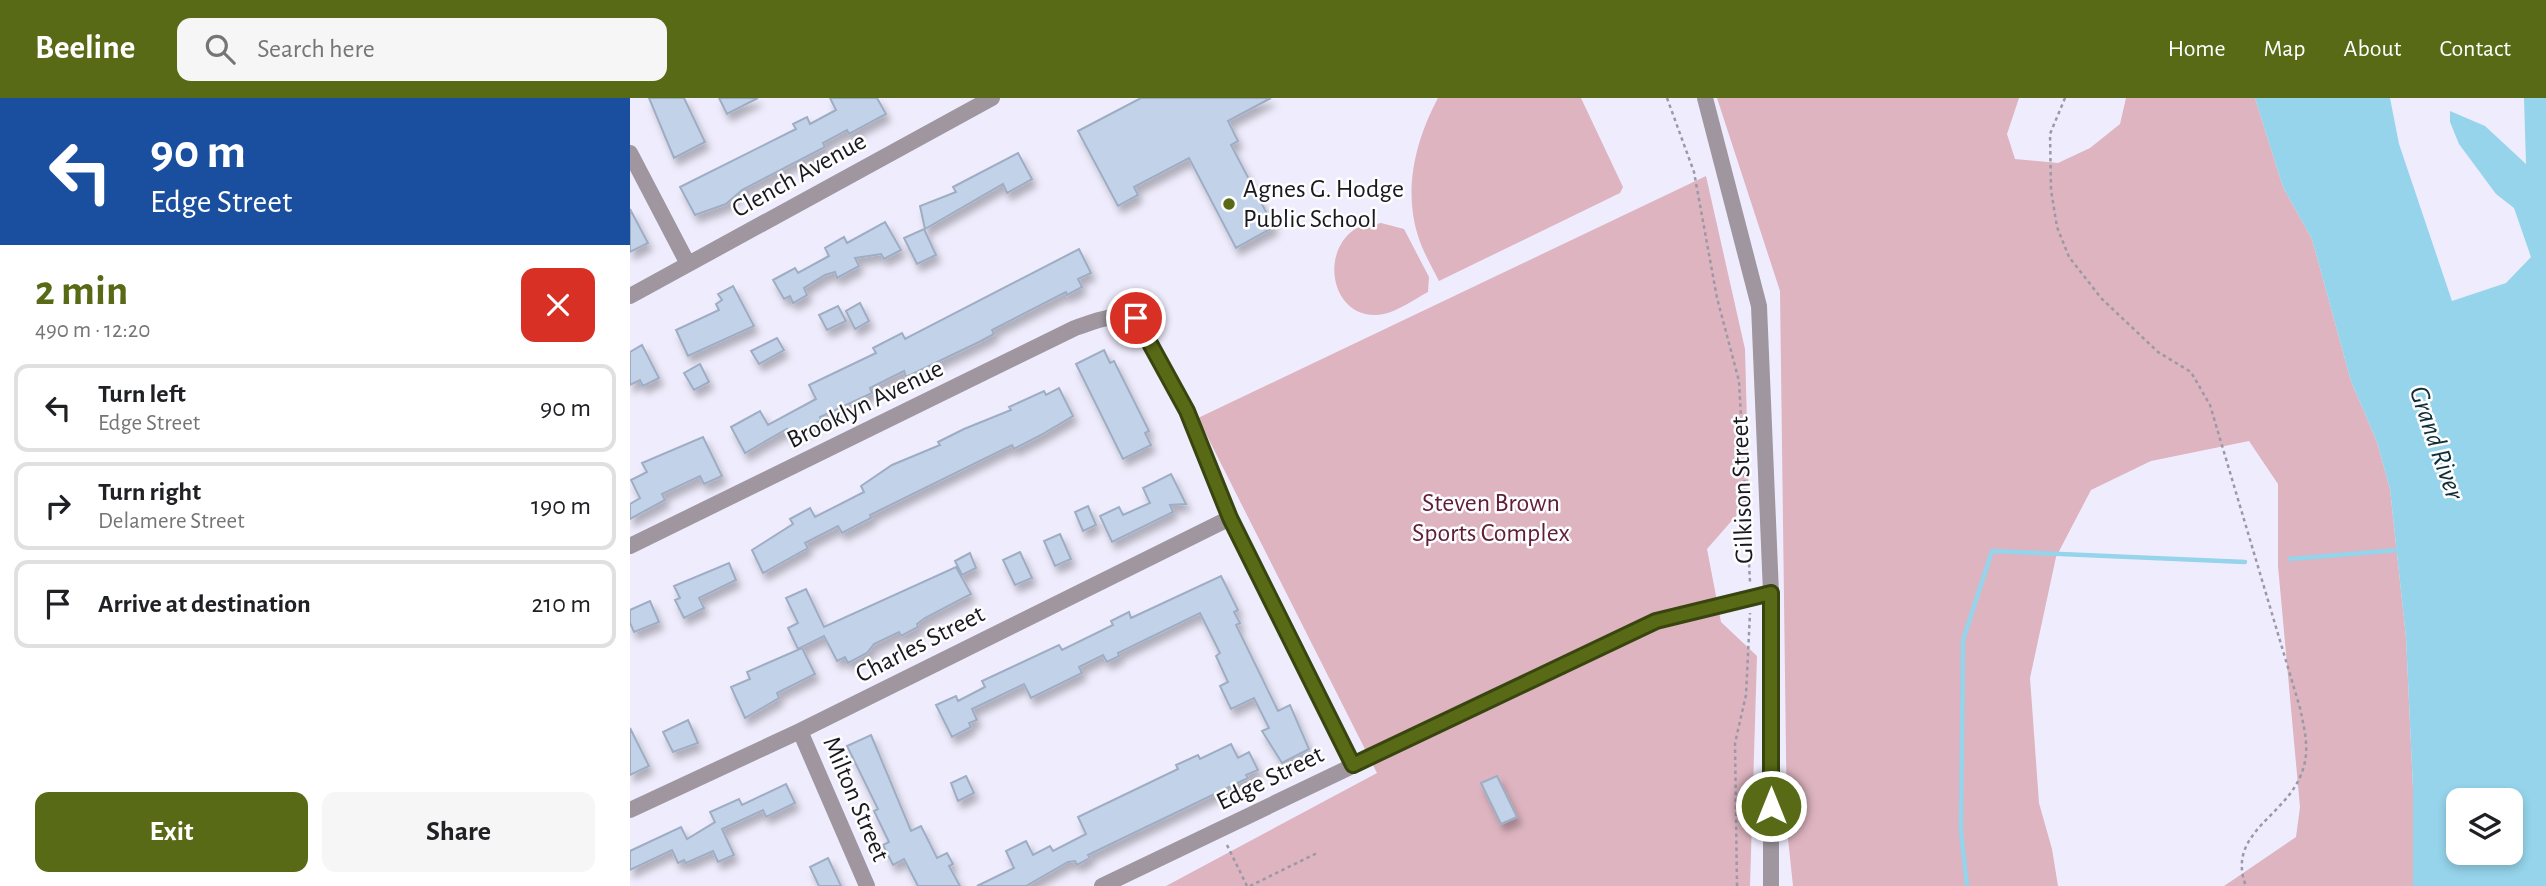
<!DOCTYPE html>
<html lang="en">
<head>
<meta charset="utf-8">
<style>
  body { margin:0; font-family:"Alegreya Sans",sans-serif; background:#f6f6f6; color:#202124; height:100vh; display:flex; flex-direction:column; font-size:26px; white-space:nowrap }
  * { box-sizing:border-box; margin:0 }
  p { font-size:23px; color:#757577 }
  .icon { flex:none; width:38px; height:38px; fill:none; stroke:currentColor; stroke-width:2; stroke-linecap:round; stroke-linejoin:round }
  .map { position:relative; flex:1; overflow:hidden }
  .sheet { display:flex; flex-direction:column; background:#fff; width:630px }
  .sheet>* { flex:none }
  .top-card { background:#1a4fa0; color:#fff; overflow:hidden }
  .controls { position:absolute; left:1816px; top:690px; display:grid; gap:14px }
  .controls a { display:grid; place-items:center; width:77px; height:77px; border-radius:14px; background:#fff; box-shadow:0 4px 10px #0003; font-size:35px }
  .pin { position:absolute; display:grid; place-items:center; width:60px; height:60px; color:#fff; margin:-30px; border:4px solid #fff; border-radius:50%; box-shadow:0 2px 7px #0007 }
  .me { position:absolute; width:77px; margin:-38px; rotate:0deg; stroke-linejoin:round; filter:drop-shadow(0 0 5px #0008) }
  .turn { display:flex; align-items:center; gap:24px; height:147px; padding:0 35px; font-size:32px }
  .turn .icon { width:91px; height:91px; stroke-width:2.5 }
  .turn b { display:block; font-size:49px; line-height:60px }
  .round { display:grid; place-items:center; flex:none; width:74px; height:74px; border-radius:14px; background:#f6f6f6 }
  .headline { display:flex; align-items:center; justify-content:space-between; height:119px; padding:0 35px }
  h1 { font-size:42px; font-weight:700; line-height:52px; color:#586a16 }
  .primary-button { display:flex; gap:14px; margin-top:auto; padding:14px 35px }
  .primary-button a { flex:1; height:80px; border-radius:14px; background:#586a16; color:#fff; font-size:28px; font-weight:700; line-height:80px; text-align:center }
  .primary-button a+a { background:#f6f6f6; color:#202124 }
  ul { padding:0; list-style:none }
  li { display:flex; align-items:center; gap:21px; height:88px; margin:0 14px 10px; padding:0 21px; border:4px solid #e0e0e0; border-radius:14px }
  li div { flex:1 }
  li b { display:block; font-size:26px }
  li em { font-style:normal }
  header { display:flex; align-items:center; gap:42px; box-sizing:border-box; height:98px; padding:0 35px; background:#586a16; color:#fff }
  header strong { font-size:33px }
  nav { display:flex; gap:38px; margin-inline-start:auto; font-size:24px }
  .search { width:490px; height:63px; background:#f6f6f6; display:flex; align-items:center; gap:18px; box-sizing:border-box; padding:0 24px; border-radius:14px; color:#757577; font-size:26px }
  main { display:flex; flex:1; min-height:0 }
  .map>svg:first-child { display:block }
  .green { fill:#ddb4bf }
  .water { fill:#95d4eb; fill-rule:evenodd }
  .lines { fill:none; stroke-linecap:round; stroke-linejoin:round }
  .stream { stroke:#95d4eb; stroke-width:4.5 }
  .building { fill:#c2d2e8; stroke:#9eadc3; stroke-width:2; filter:url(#shadow) }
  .path { stroke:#9b99a6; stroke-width:2.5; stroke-dasharray:3.5 3.5; stroke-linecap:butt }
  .minor { stroke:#9f969f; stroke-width:16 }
  .route-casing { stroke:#39450e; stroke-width:18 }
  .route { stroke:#586a16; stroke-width:12 }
  .poi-dot { fill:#586a16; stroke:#fdfdfd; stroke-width:2.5 }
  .labels { text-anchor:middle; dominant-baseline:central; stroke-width:5; stroke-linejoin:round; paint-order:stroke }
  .street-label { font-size:26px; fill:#191720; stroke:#fdfdfd }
  .poi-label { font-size:26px; fill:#191720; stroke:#fdfdfd; text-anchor:start }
  .park-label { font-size:26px; fill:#601d37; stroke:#fdfdfd }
  .water-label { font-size:28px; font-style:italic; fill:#102e39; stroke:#fdfdfd }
</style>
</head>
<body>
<header>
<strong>Beeline</strong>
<div class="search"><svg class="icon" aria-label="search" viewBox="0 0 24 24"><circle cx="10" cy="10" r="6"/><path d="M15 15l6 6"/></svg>Search here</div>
<nav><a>Home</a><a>Map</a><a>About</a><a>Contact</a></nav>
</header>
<main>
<section class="sheet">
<div class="top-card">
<div class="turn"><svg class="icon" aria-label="left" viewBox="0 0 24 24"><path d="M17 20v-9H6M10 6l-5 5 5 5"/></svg><div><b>90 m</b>Edge Street</div></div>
</div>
<div class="headline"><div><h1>2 min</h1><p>490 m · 12:20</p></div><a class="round" style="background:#d93025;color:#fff"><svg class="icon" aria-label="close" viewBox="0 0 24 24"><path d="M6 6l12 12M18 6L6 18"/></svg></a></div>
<ul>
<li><svg class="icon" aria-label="left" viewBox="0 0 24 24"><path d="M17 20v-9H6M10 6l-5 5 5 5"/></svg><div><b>Turn left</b><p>Edge Street</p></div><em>90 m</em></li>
<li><svg class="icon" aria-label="right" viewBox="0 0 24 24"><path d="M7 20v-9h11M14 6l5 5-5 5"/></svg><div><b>Turn right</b><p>Delamere Street</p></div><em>190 m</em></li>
<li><svg class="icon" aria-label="arrive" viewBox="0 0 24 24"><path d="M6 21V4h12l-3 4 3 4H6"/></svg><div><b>Arrive at destination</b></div><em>210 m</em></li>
</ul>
<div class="primary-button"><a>Exit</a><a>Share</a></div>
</section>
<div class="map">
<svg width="1916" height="788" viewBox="0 0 1916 788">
  <defs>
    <filter id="shadow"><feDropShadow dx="4" dy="7" stdDeviation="3.5" flood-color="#0004"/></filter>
  </defs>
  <rect width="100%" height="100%" fill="#efedfd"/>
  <path class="green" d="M808,0h143l42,89 -3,6 -181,88c-7,-14 -16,-29 -21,-45 -15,-47 -2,-97 20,-138z
    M1087,0h302l-12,36 8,25 43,4 32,-15 30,-24 6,-26h129l28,89 29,52 39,142 26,61 13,47 16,148 7,151v98h-189l72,-49 4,-30 -22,-241v-82l-29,-43 -98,20 -60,29 -35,67 -26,121 9,125 13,46 6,37h-265l-6,-57 -7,-538z
    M1076,78l39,173 4,152 -42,48 14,73 36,34 -7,230h-584l211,-113 -179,-355z
    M751,125l23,6 25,48 -1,15c-13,7 -30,19 -44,22 -50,10 -67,-59 -29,-85 6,-4 18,-4 26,-6z"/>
  <path class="water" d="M1625,0h135l9,46 53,157 54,-18 25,-26 -17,-49 -18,-14 -37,-50 -9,-22v-11l35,15 41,38 -2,-66h22v788h-133v-98l-7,-151 -16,-148 -13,-47 -26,-61 -39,-142 -29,-52zM1829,702h52v52h-52z"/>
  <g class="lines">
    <path class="stream" d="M1660,461l108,-9
      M1337,788l-6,-54 2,-192 29,-89 253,11"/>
  </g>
  <path class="building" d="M19,0h35l21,44 -31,16z
    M89,0h39l-31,16z
    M200,0h47l9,16 -37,20 -2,-4 -24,13 2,4 -83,43 -16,14 -31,11 -15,-28 116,-58 -3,-5 14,-7 3,7 26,-14z
    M511,0h130l-43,23 10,20 -7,4 43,82 -38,21 -47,-90 -55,29 4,8 -20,11 -40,-75z
    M388,55l14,26 -25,14 -4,-9 -78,45 -5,-23 36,-14 -3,-5z
    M0,111l18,34 -18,9z
    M255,124l16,28 -17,9 -3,-5 -26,4 4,8 -22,12 -2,-6 -10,3 -21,13 3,7 -14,8 -3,-7 -6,3 -11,-19 22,-12 3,5 31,-17 -4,-8 19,-11 3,6z
    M294,131l12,26 -19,9 -13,-26z
    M449,151l12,24 -13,6 4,8 -15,8 -1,-3 -74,38 2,4 -15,8 -73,35 -2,-6 -34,17 2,5 -52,24 1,3 -30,17 -4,-8 -42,24 -14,-26 29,-16 8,14 48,-26 -7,-14 67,-32 -3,-5 29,-15 3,6z
    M103,188l21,40 -66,30 -12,-26 43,-20 -3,-6 6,-4 -4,-6z
    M230,205l9,18 -14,8 -9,-18z
    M208,208l8,15 -19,9 -8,-15z
    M147,240l7,12 -25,14 -8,-13z
    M12,247l17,33 -16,8 -3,-6 -10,5v-33z
    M474,252l6,13 4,-2 35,70 -4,2 6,12 -28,14 -47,-95z
    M70,266l9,18 -15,8 -10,-17z
    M429,290l14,28 -32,19 -27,14 -2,-4 -142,70 1,3 -29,15 -4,-7 -33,17 3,5 -45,25 -11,-23 41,-26 -3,-5 20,-11 5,9 49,-25 -3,-6 31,-21 48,-20 -2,-3 26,-13 47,-19 -2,-3 35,-16 2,4z
    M73,339l19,39 -18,8 -4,-8 -38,18 3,6 -35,19v-15l10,-6 -9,-18 16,-8 -5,-9z
    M541,376l15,30 -16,1 3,7 -61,30 -12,-26 19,-9 4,8 27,-12 -7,-15z
    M458,408l8,19 -13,6 -8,-19z
    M430,436l11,25 -16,7 -11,-25z
    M390,454l12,26 -17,7 -12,-25z
    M340,455l6,15 -14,7 -7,-14z
    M99,465l7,17 -37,18 5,10 -20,10 -9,-18 5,-2 -6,-12z
    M326,469l15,27 -46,24 -8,6 1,3 -17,9 -2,-4 -25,12 -7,9 -19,10 -3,-6 -8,4 -13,-25 -26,13 -10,-21 10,-5 -12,-25 20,-9 18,38z
    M591,478l17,34 -4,2 6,11 -4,2 42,86 12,-6 19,44 -27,14 -20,-32 7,-3 -15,-30 -23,11 -11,-23 8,-4 -12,-26 4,-3 -20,-40 -82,40 1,3 -12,6 -4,-7 -24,12 3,6 -51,25 -7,-14 -52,25 5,11 -8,3 2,4 -19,10 -16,-32 20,-9 2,5 27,-14 -3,-6 28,-13 49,-23 3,5 51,-25 -2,-4 18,-9 2,6z
    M20,503l9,21 -25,10 -4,-9v-13z
    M172,550l13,26 -38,19 2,5 -34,20 -14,-31 19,-8 -3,-7z
    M58,622l10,23 -25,9 -10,-20z
    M0,630l19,38 -19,9z
    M241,637l40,96 10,-5 16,32 10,-5 6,11 -4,2 11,20h-42l-14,-27 -11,6 -10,-20 6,-3 -15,-31 4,-2 -31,-63z
    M601,646l7,14 11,-6 9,18 -12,5 2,3 -160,77 2,3 -13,7 -2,-4 -7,1 -42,24h-49l37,-18 -8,-17 20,-10 7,14 17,-9 3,5 33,-17 -8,-17 100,-48 -2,-4 22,-10 2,4z
    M336,678l8,17 -16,8 -7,-18z
    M867,678l20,41 -16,7 -20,-41z
    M156,686l9,19 -29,14 -3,-7 -41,19 12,26 -16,7 -5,-11 -27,12 -2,-3 -6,3 -6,-13 -42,20v-19l51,-24 6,12 28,-17 -5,-10 29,-13 3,6z
    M198,760l13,28h-22l-9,-19z"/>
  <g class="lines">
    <path class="path" d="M1037,0l27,74 23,126 22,83 11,201
      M1435,0l-15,36 1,56 6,37 12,30 32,41 57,54 33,20 19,33 90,303c5,24 11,45 0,69 -17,40 -74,58 -54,109
      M597,747l20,41
      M620,788l67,-33
      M1107,788l-2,-143 11,-48 4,-82"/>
    <path class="minor" d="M1075,0l54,208 12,287v293
      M0,55l58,111
      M0,198l362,-198
      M0,448l445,-218c21,-7 39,-15 61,-10l51,93 43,107 123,247
      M170,633l67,155
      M0,712l170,-79 430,-213
      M472,788l553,-265 116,-28"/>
  </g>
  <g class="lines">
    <defs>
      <path id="route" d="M506,220l51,93 43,107 123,247 303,-144 115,-28v213"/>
    </defs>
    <use href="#route" class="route-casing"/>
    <use href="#route" class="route"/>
  </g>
  <circle class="poi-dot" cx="599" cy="106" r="7"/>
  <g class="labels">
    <g class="street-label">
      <text transform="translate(169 77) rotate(-29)">Clench Avenue</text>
      <text transform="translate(235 306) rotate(-26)">Brooklyn Avenue</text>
      <text transform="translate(1112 392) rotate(-92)">Gilkison Street</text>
      <text transform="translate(290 546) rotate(-27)">Charles Street</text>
      <text transform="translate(640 680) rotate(-26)">Edge Street</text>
      <text transform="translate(226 701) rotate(67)">Milton Street</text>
    </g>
    <g class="poi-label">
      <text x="613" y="91">Agnes G. Hodge<tspan x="613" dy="30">Public School</tspan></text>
    </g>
    <g class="park-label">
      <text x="861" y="405">Steven Brown<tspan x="861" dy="30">Sports Complex</tspan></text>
    </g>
    <g class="water-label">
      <text transform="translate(1806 345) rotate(71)">Grand River</text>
    </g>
  </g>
</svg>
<div class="controls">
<a><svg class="icon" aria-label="layers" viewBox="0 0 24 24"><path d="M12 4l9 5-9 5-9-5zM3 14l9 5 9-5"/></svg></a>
</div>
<div class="pin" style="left:506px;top:220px;background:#d93025"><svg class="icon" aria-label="arrive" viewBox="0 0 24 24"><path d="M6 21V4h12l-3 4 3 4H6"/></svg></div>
<svg class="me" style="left:1141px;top:708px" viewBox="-20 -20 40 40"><circle r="17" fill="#586a16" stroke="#fff" stroke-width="3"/><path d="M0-11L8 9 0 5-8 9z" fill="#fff"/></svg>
</div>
</main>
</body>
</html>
